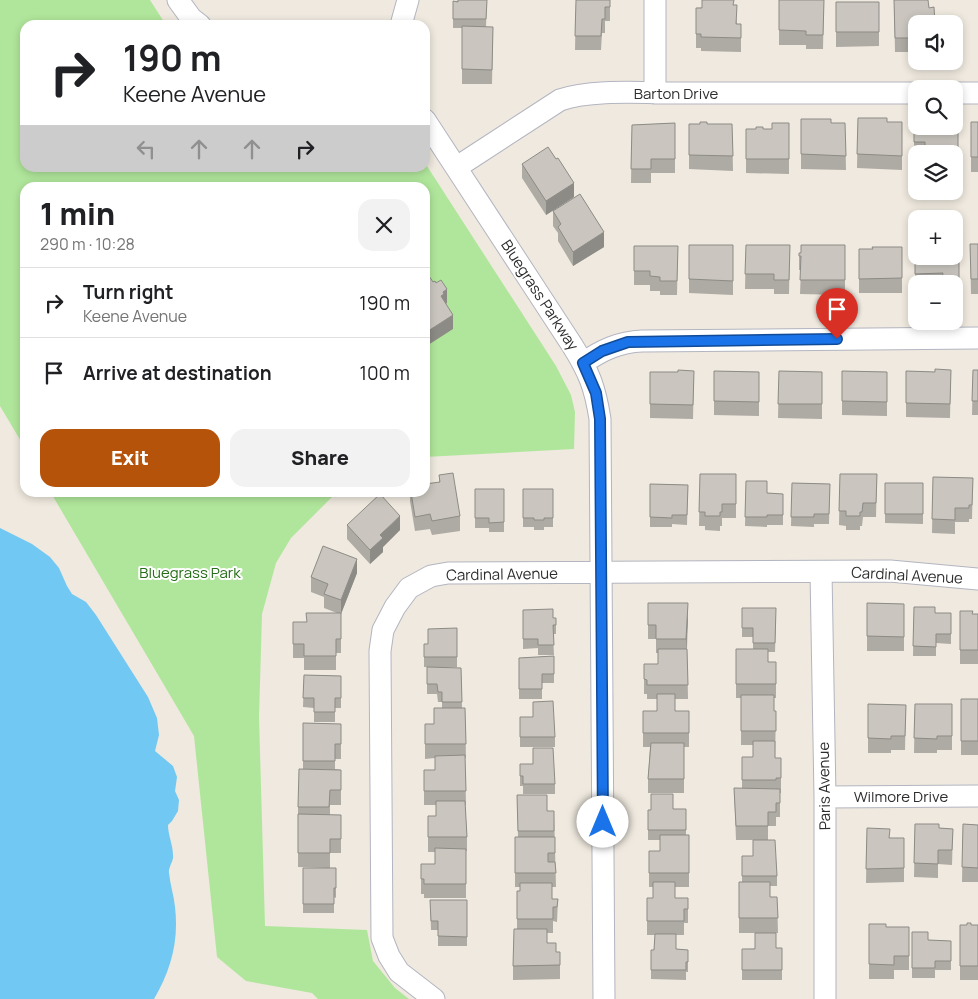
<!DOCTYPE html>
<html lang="en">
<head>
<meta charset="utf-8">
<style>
  body { margin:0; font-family:Manrope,sans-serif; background:#f2f2f2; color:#202124; height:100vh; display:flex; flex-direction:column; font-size:19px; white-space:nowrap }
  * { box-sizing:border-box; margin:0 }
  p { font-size:16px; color:#757577 }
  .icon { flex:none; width:28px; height:28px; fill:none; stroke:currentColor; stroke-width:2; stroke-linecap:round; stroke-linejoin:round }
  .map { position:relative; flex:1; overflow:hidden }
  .drawer { position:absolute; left:20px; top:182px; width:410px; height:315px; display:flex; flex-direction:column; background:#fff; border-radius:15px; box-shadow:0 2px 8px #0003 }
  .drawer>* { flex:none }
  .hud { position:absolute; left:20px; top:20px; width:410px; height:152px; border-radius:15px; box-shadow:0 2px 8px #0003; background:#fff; color:#202124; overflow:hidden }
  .controls { position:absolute; left:908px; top:15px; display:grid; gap:10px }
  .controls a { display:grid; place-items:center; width:55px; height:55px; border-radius:10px; background:#fff; box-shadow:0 2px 8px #0003; font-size:25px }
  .pin { position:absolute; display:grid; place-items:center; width:42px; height:42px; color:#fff; margin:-51px -21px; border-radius:50% 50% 50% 0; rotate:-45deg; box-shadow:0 0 5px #0007 }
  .pin .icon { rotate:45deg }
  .me { position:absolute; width:55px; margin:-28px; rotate:0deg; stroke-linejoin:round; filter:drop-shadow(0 0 4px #0008) }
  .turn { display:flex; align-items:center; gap:18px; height:105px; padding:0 20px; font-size:22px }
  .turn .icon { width:65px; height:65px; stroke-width:2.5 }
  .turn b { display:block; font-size:35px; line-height:42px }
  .lanes { display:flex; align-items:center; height:48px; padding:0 20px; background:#0003; justify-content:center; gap:25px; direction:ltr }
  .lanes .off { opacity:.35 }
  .round { display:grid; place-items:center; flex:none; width:52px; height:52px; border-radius:15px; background:#f2f2f2 }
  .headline { display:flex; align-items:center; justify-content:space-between; height:85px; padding:0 20px }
  h1 { font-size:30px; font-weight:800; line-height:38px }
  .cta { display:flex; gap:10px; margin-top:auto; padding:10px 20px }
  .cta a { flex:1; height:58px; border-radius:15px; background:#b45309; color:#fff; font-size:20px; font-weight:800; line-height:58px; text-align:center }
  .cta a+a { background:#f2f2f2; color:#202124 }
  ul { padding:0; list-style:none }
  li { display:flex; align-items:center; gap:15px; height:70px; padding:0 20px; border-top:1px solid #e0e0e0 }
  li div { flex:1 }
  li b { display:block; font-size:19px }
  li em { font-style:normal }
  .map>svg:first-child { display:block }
  .green { fill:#b0e69b }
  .water { fill:#71c8f2 }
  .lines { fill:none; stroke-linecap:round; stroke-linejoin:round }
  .minor-casing { stroke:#b3b5c0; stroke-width:23 }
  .minor { stroke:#fff; stroke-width:21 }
  .wall { fill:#aeaaa4 }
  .shaded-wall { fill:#8d8b86 }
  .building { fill:#cac6bf; stroke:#8d8b86 }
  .route-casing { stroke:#114b97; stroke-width:12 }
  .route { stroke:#1a73e8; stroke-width:9 }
  .labels { text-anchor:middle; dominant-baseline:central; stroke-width:4; stroke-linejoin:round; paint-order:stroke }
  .street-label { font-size:15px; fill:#2d2d2d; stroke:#fff }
  .park-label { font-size:15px; fill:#266e19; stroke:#fff }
</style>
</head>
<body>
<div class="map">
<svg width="978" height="999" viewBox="0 0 978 999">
  <rect width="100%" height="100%" fill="#efe9df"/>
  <path class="green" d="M0,0h150l16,25h-141v143h400v-5l131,203 15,29 4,17 -1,37 -149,8v-269h-400v260l-25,-42z
    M51,493h285l-45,45 -15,25 -14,51 -3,103 6,209 102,4 6,31 22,27 14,11h-91l-6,-6 -66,-12 -29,-24 -23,-221z"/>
  <path class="water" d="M0,528l32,16 18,13 9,11 8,18 5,8 14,8 10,13 52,82 9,21 2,17 -4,16 18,15 4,11 -2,14 4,9 -1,11 -6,10 -4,4c0,10 5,20 5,30 1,6 -5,12 -4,18 1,11 5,23 6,34 4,34 -4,63 -21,92h-154z"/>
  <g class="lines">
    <defs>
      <path id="minor" d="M178,0l13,18 9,7
        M401,25l7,-25
        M655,93v-93
        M954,93h24
        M425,120l147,225c17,27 23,42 28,74l4,580
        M457,167l103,-67c32,-11 83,-7 117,-7 80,0 160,0 239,0
        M583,363c19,-13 36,-21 59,-22l336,-3
        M821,572l4,225v202
        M825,797l153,-1
        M434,999l-35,-27 -10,-16 -7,-18 -2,-287 3,-21 12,-23 14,-19 22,-12 17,-3 442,-2 88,8"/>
    </defs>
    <use href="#minor" class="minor-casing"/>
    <use href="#minor" class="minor"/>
  </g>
  <path class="wall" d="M487,0l-1,27h7l-1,57h-30v-56h-9v-27z
    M576,0h34v21h-5v12h-3l-1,17h-26z
    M779,0h45l-1,49h-17v-4h-27z
    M894,0l35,8 -13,16v28h-21z
    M836,2h43v44l-43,1z
    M734,5l3,19h4v28l-40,-1v-3h-5v-40z
    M858,118l29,4h15v48l-45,-2z
    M801,119l30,4h14l1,47 -45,-1z
    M971,122h7v50h-7z
    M675,123v50h-24v10h-20l1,-58z
    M789,123v51l-43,-1v-44h26z
    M914,123h44v50h-4v-19h-38v2h-2z
    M689,124h43l1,47 -44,-2z
    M522,164l52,33 -28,18 -24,-37z
    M553,211l51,36 -31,19 -15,-25v-8l-5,-7z
    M915,244h44v50h-5v-10h-38v4h-1z
    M970,244h8v50h-7z
    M689,245h44v50l-44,-2z
    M746,245h44l-1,49h-15v-5h-29z
    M845,245v50l-45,-1 1,-24h-2v-17z
    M634,246h44l-1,49h-17v-4h-10v-6h-16z
    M902,247v46h-43v-44h13z
    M951,370l-1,48 -44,-1v-46l29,1z
    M973,370h5v45h-6z
    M694,371l-1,48 -43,-1v-46h28z
    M714,371l45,1v44l-45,-1z
    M779,371l43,1v47l-44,-1z
    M842,371l45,1v44l-45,-1z
    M700,474h36v44h-14v8h-2v5l-15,-1v-4h-6z
    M840,474h37l-1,43h-13l-1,9h-2v4h-14v-4l-7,-1z
    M439,475l21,41v15l-28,4 -2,-6 -15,2 -5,-30v-9h15l14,-10z
    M933,477l40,1 -1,41h-3v3h-14v12l-23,-1z
    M746,481l21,12 16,1v31h-16v2l-22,-1z
    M792,483l38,1 -1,40h-15v3l-23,-1z
    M885,483h38v41l-38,-1z
    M650,484l38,1 -1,40 -15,-1v3h-22z
    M475,489h29v43h-15v-4h-14z
    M523,489h30v38h-9v3h-10v-3h-11z
    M347,525l53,5 -17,17v5l-13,12 -23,-25z
    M357,573l-16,41v39h-5v17h-32v-12h-11v-36h13l31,-9 -13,-5v-11l-13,-5v-15z
    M648,603l40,14 -1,32 1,50h-13v12h14v36h-5v46h-36v-14l2,-32h-7v-36h14v-12h-10v-5h-3v-30h14v-11h-2v-14h-8z
    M867,603l37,1v47h-37z
    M914,607l21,6h16v31l-15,-1v13h-23z
    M742,608l34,9 -1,35h-7v10h8v36h-2v13h2l-1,47h6v35h-1v24h-4v9h-8v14l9,36v10h-7v11h7l1,36h-39v-51h3v-26h11v-16h-17l-2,-52 8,1v-32h11v-12h-12v-47h-5v-49h17v-12h-11z
    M523,610l30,8 3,3v13h-3l1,21h-16v-7l-15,1z
    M960,611l12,3h6v50h-18z
    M457,628v39h-33v-23h4z
    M554,656v27h-12v16h-23v-41z
    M427,667l34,1 1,40h3l1,50h-1l1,47h-1l2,32v14h-1v47h-42v-4h-3v-30h14v-12h-7v-36h8v-11h-12v-35h11v-12l-10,1v-35h9l8,-16v-6h-4l-1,-8h-10z
    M304,675l37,1v32h-6v14h-21v-14l-11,-1z
    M961,699h17v56h-17z
    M868,704l38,1 -1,45h-14v3h-23z
    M915,704h37v46h-15v3h-23z
    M520,717l35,20v10h-35z
    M303,723l38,1v35h-6v10l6,1v35h-11v10h11v38h-11v15h6v30l-2,-1v16h-31v-45h23l-28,-1v-60l5,-38z
    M520,764l35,20v10h-32v-8h-3z
    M517,795l30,16h7l2,76h-4v12h6l-1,23 -4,-1v12h-6v10l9,9h4v27l-47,1v-14l4,-37v-38h3v-4h-5v-50h3z
    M673,809h13v26h3v52h-14v11h13v25h-4v12h-8v14l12,1v22h-2v8l-35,-1v-29h3l1,-15h-8v-37h6v-11h-4v-36h11v-11h-12v-30z
    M915,824l24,4 14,1 -1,36 -14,-1v14l-24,-1z
    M963,824l15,1v57h-16z
    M867,828l23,10h14v44l-38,1z
    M430,900h37v46h-29v-16h-7z
    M869,924l17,3h23v43h-15v9h-25z
    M960,925h18v55h-18z
    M912,932l16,8 23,1v29h-16v8h-23z
    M782,948v32h-40v-31z"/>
  <path class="shaded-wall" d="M574,183v14l-28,18v-14z
    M604,232v15l-31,19v-14z
    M447,289v14l-3,2 -3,-9 2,-4z
    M453,315v14l-28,18v-14z
    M400,516v14l-17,17v5l-13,12v-14l10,-15z
    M357,559v14l-16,41v-14z
    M688,603v14l-2,36v-14z"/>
  <path class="building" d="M458,0h29l-1,19h-33v-18l5,1z
    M576,0h34v7h-5v12h-3l-1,17h-26z
    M702,0h32l-1,5h4l-1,19h5v14l-40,-1v-3h-5v-26h6z
    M779,0h45l-1,35h-17v-4l-27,-1z
    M894,0h34l1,8 5,-1 1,17h-19v14h-21z
    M836,2h43v30h-43z
    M462,26l31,1 -1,43 -30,-1z
    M858,118h29v4h15v34l-45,-2z
    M801,119h30v4h14l1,33 -45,-2z
    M700,122h7v2h25l1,32 -44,-1v-31h11z
    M971,122h7v35h-7z
    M675,123v36h-24v10h-20l1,-44z
    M772,123h17v36h-43v-30h10v-2h7v2h9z
    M914,123h2v3h38v-3h4v36h-4v-5h-29v-12h-11z
    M548,147l8,12 2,-1 16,25 -28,18 -24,-37z
    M580,194l24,38 -31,20 -15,-25 3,-3 -8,-13z
    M915,244h1v12h38v-12h5v36h-17l1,-7 -28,1z
    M970,244h8v35h-7z
    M689,245h44v36l-44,-2z
    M746,245h44l-1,35h-15v-6h-29z
    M801,245h44v35h-45l1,-24h-2v-3h2z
    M634,246h44l-1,35h-17v-4l-10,-1v-5h-16z
    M872,247h30v31l-43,1v-30h14z
    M425,270l8,12 2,-1 1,2 5,-3 6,9 -4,3 1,2 -3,2 12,19 -28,18z
    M935,369l16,1 -1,34 -44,-1v-32l29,1z
    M678,370l16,1 -1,34 -43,-1v-32h28z
    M973,370h5v31h-6z
    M714,371l45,1v30l-45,-1z
    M779,371l43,1v32h-44z
    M842,371l45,1v30l-45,-1z
    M453,473l7,43 -28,5 -2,-7 -15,3 -4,-25h14v-8l15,-2 -1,-7z
    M700,474h36v30h-14v8h-2v4h-15v-4h-6z
    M840,474h37l-1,29h-13l-1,9h-2v4h-14v-5h-7z
    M933,477l40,1 -1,27h-3v3h-14v12l-23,-1z
    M746,481h21v12l16,1v21h-16v2h-22z
    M792,483l38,1 -1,30h-15v3h-23z
    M885,483h38v31h-38z
    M650,484l38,1 -1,30h-15v3l-22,-1z
    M475,489h29v33l-15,1v-5h-14z
    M523,489h30v29h-9v2h-10v-2h-11z
    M380,494l20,22 -20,19 3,3 -13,12 -23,-25z
    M323,546l34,13 -16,41 -17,-6 4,-10 -17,-7z
    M648,603h40l-2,36h-30v-14h-8z
    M867,603l37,1v33l-37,-1z
    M914,607h21v6h16v21h-15v13l-23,-1z
    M742,608h34l-1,35h-22v-15h-11z
    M553,609v9h3v7h-3l1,20h-16v-6h-15v-29z
    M960,611h13l-1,3h6v36h-18z
    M306,613h35v26h-5v17h-32v-12h-11v-22h14z
    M457,628v29h-33v-13h4v-15z
    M658,649h29l1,36h-41v-5l-3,-1v-15h14z
    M736,649h32v13h8v22h-40z
    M554,656v18h-12v15h-23v-31z
    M427,667l34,1 1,34h-20v-10h-4l-1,-8h-10z
    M304,675l37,1v22h-6v14h-21v-14h-11z
    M657,694h18v17h14v22h-46v-22h14z
    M741,695h33v16h2v20h-35z
    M961,699h17v42h-17z
    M553,701l2,36h-35v-20h13v-15z
    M868,704l38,1 -1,31h-14v3l-23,-1z
    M915,704h37v32h-15v3l-23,-1z
    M434,708h31l1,36h-41v-20h9z
    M303,723l38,1v20h-6v17h-32z
    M753,741h22v17h6v20h-5v2h-34v-23h11z
    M651,743h33v36h-36z
    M533,748h20l2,36h-32v-8h-3v-12h13z
    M465,755l1,36h-42v-21h11v-14z
    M299,769l42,1v20h-11l-1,17h-31z
    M734,788l46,1v14h-4v9h-8v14h-32z
    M651,794h22v15h13v21h-38v-20h3z
    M517,795h30v16h7v20h-36z
    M436,801h29l2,36h-39v-21h8z
    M298,814l43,1v24h-11v14h-32z
    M915,824h24v4l14,1 -1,21h-14v14l-24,-1z
    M963,824l15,1v43l-16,-1z
    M867,828l23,1 -1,9h15v30l-38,1z
    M660,835h29v38h-40v-22h11z
    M515,837h40v16h-7v9h7l1,11h-41z
    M753,840h22l2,36h-35v-20h11z
    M435,848l31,1v35h-42v-5h-3v-15h14z
    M303,868h33v20h-2v16h-31z
    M653,882h22v16h13v11h-4v12h-37v-23h6z
    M739,882h31v15h7l1,21h-39z
    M520,883h32v16h6l-1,8h-4v12h-36v-28h3z
    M430,900h37v37l-29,-1v-15h-7z
    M967,923h4v2h7v41h-18v-41h7z
    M869,924h17v3h23v29h-15v9l-25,-1z
    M514,929h33v14h9v9h4v13l-47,1z
    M912,932h16v8l23,1v20h-16v7h-23z
    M755,933h21v15h6v22h-40v-21h13z
    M655,934h21v15l12,1v12h-2v8h-35v-20h3z"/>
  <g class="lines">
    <defs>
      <path id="route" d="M603,822l-3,-403 -4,-26 -13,-30 19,-12 26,-9 209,-3"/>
    </defs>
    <use href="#route" class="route-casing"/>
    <use href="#route" class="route"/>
  </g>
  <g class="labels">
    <g class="street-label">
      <text x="676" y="93">Barton Drive</text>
      <text transform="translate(540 295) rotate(57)">Bluegrass Parkway</text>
      <text transform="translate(502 574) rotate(-1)">Cardinal Avenue</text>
      <text transform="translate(907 575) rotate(3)">Cardinal Avenue</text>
      <text transform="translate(824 786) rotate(-91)">Paris Avenue</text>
      <text x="901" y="796">Wilmore Drive</text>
    </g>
    <g class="park-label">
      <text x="190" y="572">Bluegrass Park</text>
    </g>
  </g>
</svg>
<div class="controls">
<a><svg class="icon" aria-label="sound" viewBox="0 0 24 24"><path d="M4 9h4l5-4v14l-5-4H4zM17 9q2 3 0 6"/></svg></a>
<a><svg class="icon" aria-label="search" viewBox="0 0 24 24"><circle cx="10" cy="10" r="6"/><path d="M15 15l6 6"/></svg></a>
<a><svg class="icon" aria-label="layers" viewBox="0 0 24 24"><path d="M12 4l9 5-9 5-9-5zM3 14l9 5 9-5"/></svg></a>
<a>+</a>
<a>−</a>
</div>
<div class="pin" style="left:837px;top:339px;background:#d93025"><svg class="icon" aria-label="arrive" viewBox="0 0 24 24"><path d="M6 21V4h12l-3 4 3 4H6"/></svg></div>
<svg class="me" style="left:603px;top:822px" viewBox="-20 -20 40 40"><circle r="19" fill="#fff"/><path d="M0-13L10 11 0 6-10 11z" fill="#1a73e8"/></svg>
<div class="hud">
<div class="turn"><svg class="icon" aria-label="right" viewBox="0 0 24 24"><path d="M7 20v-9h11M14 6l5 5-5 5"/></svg><div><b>190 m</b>Keene Avenue</div></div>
<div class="lanes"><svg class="icon off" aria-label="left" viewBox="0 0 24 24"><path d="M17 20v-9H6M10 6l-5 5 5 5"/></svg><svg class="icon off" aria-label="ahead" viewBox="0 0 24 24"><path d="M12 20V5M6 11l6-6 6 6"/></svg><svg class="icon off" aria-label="ahead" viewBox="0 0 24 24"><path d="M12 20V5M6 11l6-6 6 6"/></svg><svg class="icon" aria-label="right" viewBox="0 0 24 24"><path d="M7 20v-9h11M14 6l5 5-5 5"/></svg></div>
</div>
<section class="drawer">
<div class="headline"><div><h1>1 min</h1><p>290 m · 10:28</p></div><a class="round"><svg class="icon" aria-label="close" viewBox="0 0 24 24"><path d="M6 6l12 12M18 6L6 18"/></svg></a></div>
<ul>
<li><svg class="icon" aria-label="right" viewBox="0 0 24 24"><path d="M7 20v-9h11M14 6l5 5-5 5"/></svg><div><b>Turn right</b><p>Keene Avenue</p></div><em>190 m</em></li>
<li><svg class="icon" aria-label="arrive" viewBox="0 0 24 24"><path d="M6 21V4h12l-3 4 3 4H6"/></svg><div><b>Arrive at destination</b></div><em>100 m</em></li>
</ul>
<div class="cta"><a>Exit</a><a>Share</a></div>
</section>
</div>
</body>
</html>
